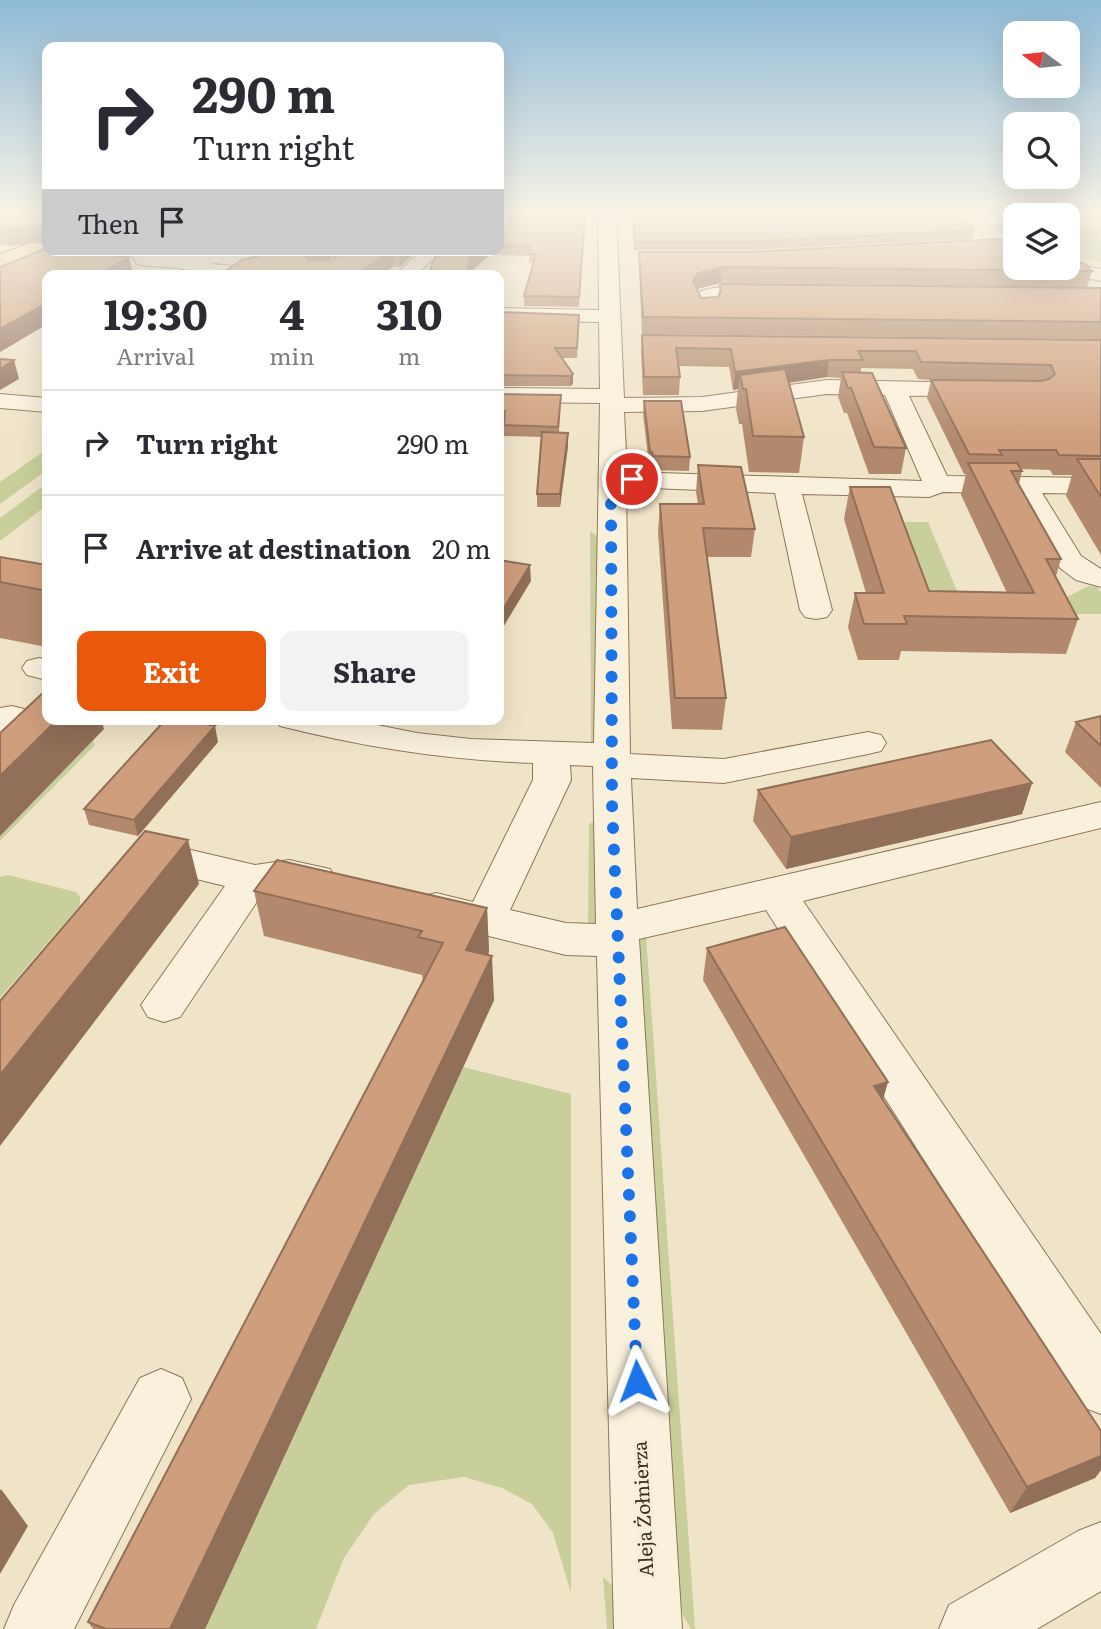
<!DOCTYPE html>
<html lang="en">
<head>
<meta charset="utf-8">
<style>
  body { margin:0; font-family:Literata,serif; background:#f2f2f3; color:#2b2b33; height:100vh; display:flex; flex-direction:column; font-size:26px; white-space:nowrap }
  * { box-sizing:border-box; margin:0 }
  p { font-size:23px; color:#7c7c81 }
  .icon { flex:none; width:38px; height:38px; fill:none; stroke:currentColor; stroke-width:2; stroke-linecap:round; stroke-linejoin:round }
  .map { position:relative; flex:1; overflow:hidden }
  .side { position:absolute; left:42px; top:270px; width:462px; height:455px; display:flex; flex-direction:column; background:#fff; border-radius:14px; box-shadow:0 7px 28px #0002 }
  .side>* { flex:none }
  .banner { position:absolute; left:42px; top:42px; width:462px; height:214px; border-radius:14px; box-shadow:0 7px 28px #0002; background:#fff; color:#2b2b33; overflow:hidden }
  .needle { width:46px; rotate:285deg }
  .fabs { position:absolute; left:1003px; top:21px; display:grid; gap:14px }
  .fabs a { display:grid; place-items:center; width:77px; height:77px; border-radius:14px; background:#fff; box-shadow:0 7px 28px #0002; font-size:35px }
  .pin { position:absolute; display:grid; place-items:center; width:60px; height:60px; color:#fff; margin:-30px; border:4px solid #fff; border-radius:50%; box-shadow:0 2px 7px #0007 }
  .me { position:absolute; width:77px; margin:-38px; rotate:357deg; stroke-linejoin:round; filter:drop-shadow(0 0 5px #0008) }
  .turn { display:flex; align-items:center; gap:24px; height:147px; padding:0 35px; font-size:32px }
  .turn .icon { width:91px; height:91px; stroke-width:2.5 }
  .turn b { display:block; font-size:49px; line-height:60px }
  .then { display:flex; align-items:center; height:66px; padding:0 35px; background:#0003; gap:14px; font-size:26px }
  .eta { display:flex; justify-content:space-evenly; align-items:center; height:119px; text-align:center }
  .eta b { font-size:42px; font-weight:700; line-height:49px }
  .button { display:flex; gap:14px; margin-top:auto; padding:14px 35px }
  .button a { flex:1; height:80px; border-radius:14px; background:#ea580c; color:#fff; font-size:28px; font-weight:700; line-height:80px; text-align:center }
  .button a+a { background:#f2f2f3; color:#2b2b33 }
  ul { padding:0; list-style:none }
  li { display:flex; align-items:center; gap:21px; height:105px; padding:0 35px; border-top:2px solid #e1e1e2 }
  li div { flex:1 }
  li b { display:block; font-size:26px }
  li em { font-style:normal }
  .map>svg:first-child { display:block }
  .green { fill:#c9cf9b }
  .lines { fill:none; stroke-linecap:round; stroke-linejoin:round }
  .minor-casing { stroke:#8d765c; stroke-width:2 }
  .major-casing { stroke:#5b4430; stroke-width:2 }
  .minor { fill:#faf1dc; fill-rule:evenodd }
  .major { fill:#f3d9a0; fill-rule:evenodd }
  .wall { fill:#b2896c }
  .shaded-wall { fill:#916f58 }
  .building { fill:#cf9f7d; stroke:#916f58; stroke-width:2 }
  .route { stroke:#1a73e8; stroke-width:12; stroke-dasharray:0 21.6 }
  .labels { text-anchor:middle; dominant-baseline:central; stroke-width:7; stroke-linejoin:round; paint-order:stroke }
  .street-label { font-size:19px; fill:#3d2e20; stroke:#f7eed8 }
</style>
</head>
<body>
<div class="map">
<svg width="1101" height="1629" viewBox="0 0 1101 1629">
  <rect width="100%" height="100%" fill="#f0e4c8"/>
  <path class="green" d="M1001,213l35,2h-21v32l-19,-19z
    M1101,226v36l-33,-8v-25z
    M47,449v21l-47,34v-22z
    M47,483v22l-47,36v-23z
    M889,522h39l32,76 -43,1z
    M590,531l7,5 2,193 -2,8 -6,6z
    M1088,586l9,1 4,5v22h-55l-3,-4z
    M93,740l2,5 -95,96v-6z
    M599,818l-2,106 -9,4 1,-104z
    M8,875l68,17 4,5v8l-80,93v-121z
    M646,935l49,694h-4l-15,-26 -39,-661z
    M463,1067l108,27v499l-18,-60 -21,-29 -30,-16 -38,-11 -55,8 -35,29 -30,44 -28,71h-111z
    M603,1577l17,16 2,36h-15z"/>
  <g class="lines">
    <defs>
      <path id="minor" d="M565,213l7,5 -9,5 -64,2v-10z
        M598,213h18l8,185 78,-1 125,-17 153,3 8,2 4,5 -4,5 -79,1 38,80 154,2v16l-59,-1 39,63 20,13v18l-25,-7 -16,-12 -46,-75 -71,-1 -14,5 -127,-3 30,116 -5,7 -11,2 -11,-2 -5,-7 -25,-117 -149,-6 4,267 94,5 144,-27 13,3 5,8 -5,8 -13,3 -144,29 -93,-5 6,131 464,-107v26l-298,73 298,433v80l-21,-8 -314,-496 -127,29 43,690h-68l-17,-673 -31,-1 -130,-32 -15,-4 -6,-11 6,-11 15,-4 37,9 60,-122v-17c-86,-3 -170,-16 -253,-37l-5,-7h72l70,14 54,6 123,4 6,-340 -101,-1v-14l101,1 -1,-67 -100,-2v-12l100,2zM827,394l58,1 37,86 -295,-9 -3,-60 78,-1zM570,765l23,1 3,158 -30,-1 -56,-13 61,-130z
        M983,213h17l-5,14 20,18v13c-17,-5 -29,-16 -38,-31z
        M129,250h18l3,5c39,2 76,-7 115,3l3,7c-16,21 -69,6 -91,3 -13,-2 -27,-1 -40,-4zM216,263l25,3 -33,-2z
        M422,250h21l-27,25h-21z
        M1068,263l33,6v12l-44,-9 -3,-4h14z
        M770,287l7,2 3,4 -3,4 -62,3 2,8 -3,4h-14l-6,-16c10,-13 59,-9 76,-9z
        M0,394l47,4v14l-47,-4z
        M39,658l8,2v20l-20,-5 -5,-7 5,-7z
        M12,706l12,3 5,7 -16,19 -13,3v-30z
        M157,842l98,23 34,-5 41,9 6,10 -6,10c-23,7 -46,-8 -68,5l-82,123 -16,5 -16,-5 -7,-12 84,-119 -82,-20 -6,-10 6,-10z
        M161,1369l21,9 9,21 -117,230h-70l10,-24 126,-227z
        M1101,1522v69l-64,38h-98l10,-24 129,-74z"/>
      <path id="major" d="M47,237v11l-47,19v-13z"/>
    </defs>
    <use href="#minor" class="minor-casing"/>
    <use href="#major" class="major-casing"/>
    <use href="#minor" class="minor"/>
    <use href="#major" class="major"/>
  </g>
  <path class="wall" d="M0,213h47v29l-38,4 -9,-2z
    M633,213h326l15,17 -1,9 -227,11h-112z
    M584,225l-5,82 -55,-1v-10l10,-33h-5v-7l-29,-1 -1,-9z
    M47,250h80l1,4 -12,2 13,1 4,18h-86v49l-47,28v-85z
    M266,250h74l-12,10h3l14,-10h73l-18,17 -141,-11z
    M639,252l453,19 -5,16 -366,-4 -24,6 4,9 17,-1 2,-12 381,3v51l-459,-5 -3,-66z
    M499,312l80,3 -2,43h-15l11,16v10l-3,2h-71z
    M642,335l459,5v215l-35,-59 6,-21h-19l-3,-5 -29,-1 1,2 -3,13 42,75 -5,17 22,43 -12,35 -165,-3 -2,9h-41l-10,-33 7,-34h11l-22,-74 6,-32 79,104 78,2 -46,-98 5,-21h-2l-37,-76 4,-18 -13,-1 -5,-10 -52,-1v5l45,75 -5,26h-32l-22,-61h-3l-6,-16 3,-19 -14,-1 -38,6 15,54 -5,36 -50,-1 -7,-48h-3l-3,-15 2,-20 -5,1 -4,-23 -51,-1 2,11 -1,18h-36l-2,-43z
    M499,394l62,1 -2,37 9,14 -8,61h-23v-13l5,-57 -38,-1v-15h-5z
    M644,401l46,56 -1,14 -37,-1v-5h-3l-6,-51z
    M698,465l57,64 -4,28h-44l19,141 -4,32 -50,-1 -14,-197 2,-28h38l-2,-12z
    M0,557l47,8v82l-47,-9z
    M1101,716v72l-36,-36 11,-30z
    M218,742l-80,94 -49,-11 -5,-16z
    M1032,783l-10,31 -236,55 -33,-48 5,-31z
    M254,891l233,17 2,44 -2,3 7,45 -289,629h-112l-5,-7 335,-641 -1,-6 -158,-39z
    M707,948l176,151 218,332v39l-6,8 -85,35 -307,-533z"/>
  <path class="shaded-wall" d="M44,225l3,17 -38,4 -5,-17z
    M89,250h38l1,4 -37,6z
    M316,250h24l-32,25 -2,-18z
    M390,250h3l1,16 -11,9h-25z
    M399,250h19l-18,17z
    M475,250h20l-23,21 -1,4h-5l5,-22z
    M129,257l4,18h-35z
    M722,267l-1,16 -25,6 -3,-8 5,-8z
    M47,303v21l-47,28v-23z
    M14,360l5,19 -19,11v-21z
    M829,360l-2,17 -84,12 -3,-14 -2,14 -5,1 2,-18z
    M573,374v10l-3,2v-10z
    M568,433v13l-8,61v-13z
    M503,542v16l-4,7v-17z
    M530,565l1,16 -32,53v-18z
    M58,719h43l3,10 -104,107v-60z
    M215,726l3,16 -80,94 -4,-16z
    M1032,783l-10,31 -236,55 5,-32z
    M188,840l11,44 -199,262v-71z
    M487,908l2,44 -20,42 -3,-44z
    M492,956l2,44 -289,629h-35z
    M888,1082l-9,32 -5,-28z
    M1101,1456v14l-6,8 -85,35 17,-26z
    M1,1489l27,37 -28,48v-83z"/>
  <path class="building" d="M0,213h47v18l-2,-1 -1,-5 -40,4 -4,-1z
    M633,213h326l15,17 -227,12h-112z
    M585,216l-6,81 -55,-1 12,-42h-7l2,-8h-32l12,-28z
    M1000,239l15,6v23h53v-8l17,4 7,7 -370,-4 -24,6 -5,8 8,17 17,-1 3,-6 -1,-6 3,-1 378,4v34l-458,-5 -4,-65h109z
    M47,248v2h18l64,7 -31,18h-51v28l-47,26v-62z
    M266,250h50l-10,7 3,3h22l14,-10h45l-32,25h-139l23,-15 17,-4z
    M438,250h37l-4,3 -5,22h-38z
    M499,312l80,3 -2,33h-22l18,26 -3,2 -71,-1z
    M642,335l459,5v116l-42,-1 -3,-5h-57l3,5 -33,-1 -38,-74 110,1 8,-2 6,-5 -4,-9 -130,-3 -5,-11h-58l5,9h-34l-94,12 -4,-23 -55,-1 4,29h-36z
    M0,359l14,1 -14,9z
    M785,369l19,68 -51,-1 -7,-47h-3l-3,-14z
    M842,372l30,1 34,75 -32,-1 -23,-59h-3z
    M499,394l62,1 -3,32 -54,-2 1,-14h-6z
    M644,401h37l9,56 -37,-1 -1,-4h-2z
    M542,432l26,1 -8,61h-23z
    M1077,459h24v38z
    M968,463h49l5,8h-11l50,88h-15l32,60 -174,-3 3,8h-43l-9,-31h29l-34,-106h40l39,104 105,2z
    M698,465l43,2 14,62 -52,-1 23,170h-51l-15,-194h44z
    M0,557l47,8v26l-47,-9z
    M499,560l31,5 -31,51z
    M47,689v30h11l-58,57v-43z
    M1101,716v30l-25,-24z
    M166,719h14l35,7 -81,94 -50,-11z
    M991,740l41,43 -241,54 -33,-47z
    M145,831l43,9 -188,235v-74z
    M277,860l210,48 -21,42 26,6 -322,673h-64l-18,-7 355,-679 -25,-6 4,-6 -168,-40z
    M785,927l103,155 -14,4 227,345v25l-74,31 -320,-539z"/>
  <linearGradient id="sky" x2="0" y2="1"><stop stop-color="#8fbad6"/><stop offset="0.48" stop-color="#f8f3e6"/><stop offset="1" stop-color="#f8f3e6" stop-opacity="0"/></linearGradient>
  <rect width="1101" height="441" fill="url(#sky)"/>
  <g class="lines">
    <path class="route" d="M632,479h-18l-3,17 1,308 25,577"/>
  </g>
  <g class="labels">
    <g class="street-label">
      <text transform="translate(642 1509) rotate(-93)">Aleja Żołnierza</text>
    </g>
  </g>
</svg>
<div class="fabs">
<a><svg class="needle" viewBox="-14 -14 28 28"><path d="M0-13l5 13h-10z" fill="#e53935"/><path d="M0 13l5-13h-10z" fill="#7c7c81"/></svg></a>
<a><svg class="icon" aria-label="search" viewBox="0 0 24 24"><circle cx="10" cy="10" r="6"/><path d="M15 15l6 6"/></svg></a>
<a><svg class="icon" aria-label="layers" viewBox="0 0 24 24"><path d="M12 4l9 5-9 5-9-5zM3 14l9 5 9-5"/></svg></a>
</div>
<div class="pin" style="left:632px;top:479px;background:#d93025"><svg class="icon" aria-label="arrive" viewBox="0 0 24 24"><path d="M6 21V4h12l-3 4 3 4H6"/></svg></div>
<svg class="me" style="left:637px;top:1381px" viewBox="-20 -20 40 40"><path d="M0-17L14 15 0 8-14 15z" fill="#1a73e8" stroke="#fff" stroke-width="4"/></svg>
<div class="banner">
<div class="turn"><svg class="icon" aria-label="right" viewBox="0 0 24 24"><path d="M7 20v-9h11M14 6l5 5-5 5"/></svg><div><b>290 m</b>Turn right</div></div>
<div class="then">Then<svg class="icon" aria-label="arrive" viewBox="0 0 24 24"><path d="M6 21V4h12l-3 4 3 4H6"/></svg></div>
</div>
<section class="side">
<div class="eta">
<div><b>19:30</b><p>Arrival</p></div>
<div><b>4</b><p>min</p></div>
<div><b>310</b><p>m</p></div>
</div>
<ul>
<li><svg class="icon" aria-label="right" viewBox="0 0 24 24"><path d="M7 20v-9h11M14 6l5 5-5 5"/></svg><div><b>Turn right</b></div><em>290 m</em></li>
<li><svg class="icon" aria-label="arrive" viewBox="0 0 24 24"><path d="M6 21V4h12l-3 4 3 4H6"/></svg><div><b>Arrive at destination</b></div><em>20 m</em></li>
</ul>
<div class="button"><a>Exit</a><a>Share</a></div>
</section>
</div>
</body>
</html>
